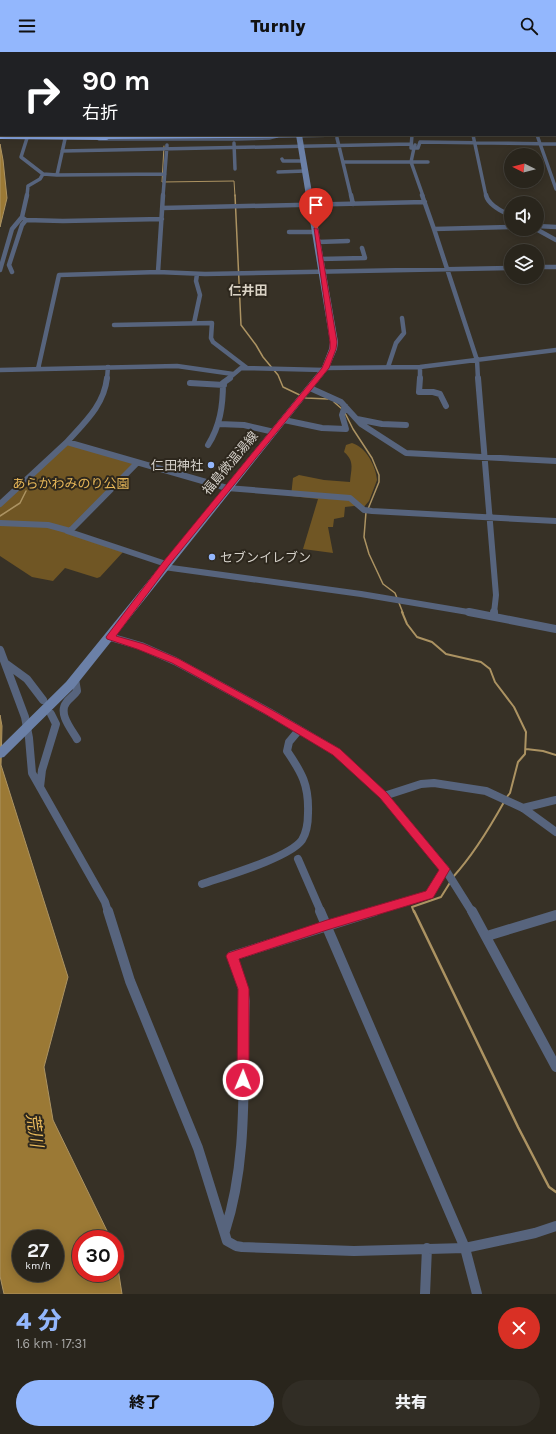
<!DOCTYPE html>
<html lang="ja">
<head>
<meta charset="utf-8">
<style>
  body { margin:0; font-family:Karla,"Noto Sans JP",sans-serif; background:#312d25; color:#f1f3f6; height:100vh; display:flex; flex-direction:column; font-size:15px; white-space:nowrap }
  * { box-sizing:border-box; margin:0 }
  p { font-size:13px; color:#a5a5a3 }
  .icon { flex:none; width:22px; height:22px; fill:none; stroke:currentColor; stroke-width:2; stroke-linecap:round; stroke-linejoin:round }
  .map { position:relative; height:1242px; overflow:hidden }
  .sheet { display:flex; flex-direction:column; background:#29251c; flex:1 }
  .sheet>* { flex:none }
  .guide { position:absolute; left:0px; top:0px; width:556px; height:84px; box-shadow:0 2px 10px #0003,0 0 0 1px #45423b; background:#202124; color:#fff; overflow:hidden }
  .needle { width:26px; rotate:276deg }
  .fabs { position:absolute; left:504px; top:96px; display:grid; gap:8px }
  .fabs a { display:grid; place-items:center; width:40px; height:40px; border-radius:50%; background:#29251c; box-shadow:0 2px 10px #0003,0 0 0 1px #45423b; font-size:20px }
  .speed { position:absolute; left:12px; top:1178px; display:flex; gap:8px; font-size:20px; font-weight:700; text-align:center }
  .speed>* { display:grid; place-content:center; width:52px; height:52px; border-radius:50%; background:#29251c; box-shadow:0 2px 10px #0003,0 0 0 1px #45423b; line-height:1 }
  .speed small { font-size:10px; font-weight:400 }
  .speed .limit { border:6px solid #d22; background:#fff; color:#111 }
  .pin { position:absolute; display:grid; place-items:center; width:34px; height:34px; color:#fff; margin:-41px -17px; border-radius:50% 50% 50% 0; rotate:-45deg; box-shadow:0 0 4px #0007 }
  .pin .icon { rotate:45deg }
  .me { position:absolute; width:44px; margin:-22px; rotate:1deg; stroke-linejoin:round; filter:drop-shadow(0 0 3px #0008) }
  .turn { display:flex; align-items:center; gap:14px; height:84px; padding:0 16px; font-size:18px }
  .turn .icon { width:52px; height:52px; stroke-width:2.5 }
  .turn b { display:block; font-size:28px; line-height:34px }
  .round { display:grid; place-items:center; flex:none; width:42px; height:42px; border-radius:21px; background:#312d25 }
  .head { display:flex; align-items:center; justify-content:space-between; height:68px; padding:0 16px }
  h1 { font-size:24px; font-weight:800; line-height:30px; color:#93b7fd }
  .cta { display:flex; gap:8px; margin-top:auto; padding:8px 16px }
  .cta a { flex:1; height:46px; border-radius:24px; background:#93b7fd; color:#111; font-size:16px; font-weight:800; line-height:46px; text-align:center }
  .cta a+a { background:#312d25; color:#f1f3f6 }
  header { display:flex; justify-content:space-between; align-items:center; height:52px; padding:0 16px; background:#93b7fd; color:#111; font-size:18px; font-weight:800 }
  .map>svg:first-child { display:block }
  .green { fill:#705624 }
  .water { fill:#9b7935; stroke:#ac9362; fill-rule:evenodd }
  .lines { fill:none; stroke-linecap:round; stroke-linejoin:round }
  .stream-far3 { stroke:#ac9362; stroke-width:1 }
  .stream-far2 { stroke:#ac9362; stroke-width:1.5 }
  .stream-far1 { stroke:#ac9362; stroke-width:2 }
  .stream { stroke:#ac9362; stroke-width:2.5 }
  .street-far4 { stroke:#57647d; stroke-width:3.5 }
  .street-far3 { stroke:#57647d; stroke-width:4.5 }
  .street-far2 { stroke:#57647d; stroke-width:6 }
  .street-far1 { stroke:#57647d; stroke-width:8 }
  .street { stroke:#57647d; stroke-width:10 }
  .secondary { fill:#6b80a7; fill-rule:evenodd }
  .highway { fill:#88a7e4; fill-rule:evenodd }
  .highway-bridge { stroke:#88a7e4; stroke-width:6 }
  .route { fill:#e11d48; stroke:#92132f }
  .poi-dot { fill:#93b7fd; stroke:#2d271d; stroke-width:1.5 }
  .labels { text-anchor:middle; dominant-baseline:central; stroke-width:4; stroke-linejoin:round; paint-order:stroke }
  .far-quarter-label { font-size:13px; font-weight:bold; fill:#dad3c5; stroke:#2d271d }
  .street-label { font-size:13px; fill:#d5d1ca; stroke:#2d271d }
  .poi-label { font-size:13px; fill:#d5d1ca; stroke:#2d271d; text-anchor:end }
  .park-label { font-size:13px; fill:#e7b758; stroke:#2d271d }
  .near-water-label { font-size:17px; font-style:italic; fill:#eaba5b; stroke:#2d271d }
</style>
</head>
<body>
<header><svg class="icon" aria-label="menu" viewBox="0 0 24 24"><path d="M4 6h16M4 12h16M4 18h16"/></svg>Turnly<svg class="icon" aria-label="search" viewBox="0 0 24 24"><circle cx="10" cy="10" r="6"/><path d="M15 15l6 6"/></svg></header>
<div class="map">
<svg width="556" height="1242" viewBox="0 0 556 1242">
  <rect width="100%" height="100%" fill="#373126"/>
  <path class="green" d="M67,391l68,20 -66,66 -69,-8v-15z
    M352,391c14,4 24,23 25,37l-8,21 -6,7 -9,-2 -9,1 -1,10 -10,2 -1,8h-5l5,26 -30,-4 15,-50 -27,-3 2,-18 6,-3 25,5 26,2c1,-13 5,-21 -6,-30l2,-7z
    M0,472l47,2 76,26 -23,25 -3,1 -32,-10 -12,13 -21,-4 -32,-21z"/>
  <path class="water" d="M0,92l3,16 4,38 -7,29z
    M0,663l2,11 -1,39 67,212 -24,90 9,53 58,119h-30v34h34v-24l7,45h-118l-4,-18zM21,1187h34v34h-34z"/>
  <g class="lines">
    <path class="stream-far3" d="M164,94l-2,36 72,-1 1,15"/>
    <path class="stream-far2" d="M235,143l6,130 15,20 7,12 15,18 5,12 23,11 22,1
      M334,350l8,7
      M345,361l8,16 19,29 7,17v7l-11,27
      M366,460l-2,25 5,17 14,30 12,9 8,20
      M0,464l20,-13 6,-12"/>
    <path class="stream-far1" d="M402,560l5,12 10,13 15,5 14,12 35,8 9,7 5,13 19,25 12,25 -1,22 -7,8 -8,31 -4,5
      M526,697l17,2 13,4
      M453,825c21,-23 36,-48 51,-75
      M414,860l-2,-5 29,-10 10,-16"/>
    <path class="stream" d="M414,859l104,216 31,60 7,5"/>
    <path class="street-far4" d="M385,0l2,1
      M451,0l20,1
      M555,23v4
      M323,83h51
      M412,83l-1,13h3l-3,14 12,34
      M473,83l13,61
      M537,83l19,54
      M337,86l14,58
      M99,87h138l32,-1 8,-2
      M234,91l1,26
      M415,93l-1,3h4l2,-6 136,2
      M62,99l349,-7
      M282,107l1,2h21
      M343,110h85
      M278,120l27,-1
      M43,122l14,1 8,-36
      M57,123l108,-1
      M27,144l1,-10 12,-7 3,-5 -22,-17 7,-22
      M163,144l4,-51"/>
    <path class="street-far3" d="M351,143l2,9
      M422,143l12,34 77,-2
      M486,143c2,10 16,16 25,21
      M162,156l263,-6
      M26,168l37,1 99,-2
      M537,174l19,1
      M434,177l43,131 1,19
      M536,177l20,11
      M289,180h27
      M318,190l30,-1
      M320,207l45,-1 -3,-10
      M537,215h19
      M0,218l12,-41 10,-12 5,-22
      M12,220l-3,-7 13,-40 4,-5 -3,-2
      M158,220l5,-77
      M194,271l6,-28 -4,-14 1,-7
      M114,273l98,-2 -1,15 2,4 34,26
      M388,315l8,-24 8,-10 -2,-15
      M325,316l95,-1 136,-17
      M38,317l21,-94 99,-3 47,2 306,-6
      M0,318l177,-4 56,8
      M107,327l1,-12
      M228,327l13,-11 83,2
      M420,327v-12"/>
    <path class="street-far2" d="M420,326l-1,14h14l7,2 6,12
      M478,326l18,217 -2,18
      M190,331l34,2
      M310,336l31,14 20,22 45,29 150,8
      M357,367l25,5 24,1
      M284,368l38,8 24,1 -4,-14 3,-9
      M219,372l25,1 30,7
      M67,390c18,-20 37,-37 40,-64
      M208,393c12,-19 15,-39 15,-62l7,-5
      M0,452l67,-62 160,46 123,10 14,12 8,1 184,10
      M0,471l48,2 22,6 67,-68
      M67,479l99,33
      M164,515l197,27 113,19"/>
    <path class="street-far1" d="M469,560l87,17
      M494,563v-3
      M110,585l31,9 34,15 94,51 68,40 47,44 61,73 27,43
      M0,598l25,67 4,21 3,35 73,129 3,10
      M5,611l22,16 16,21
      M75,627l2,12c-3,5 -8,7 -11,12 -8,11 6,27 11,36
      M40,735l2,-17 14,-46 -5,-10
      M384,744l37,-12 13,-1 52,8 37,17 33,24
      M523,756l33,-8
      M298,807l23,53
      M202,832c23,-8 87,-26 100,-44 5,-8 6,-18 6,-27 1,-28 -6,-40 -21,-62l2,-9 10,-12
      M372,860l57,-17 16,-26"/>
    <path class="street" d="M108,859l22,70 68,167 29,93 9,5 6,1 112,4 111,-3 70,-15 21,-7
      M320,859l145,337 12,46
      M472,859l84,156
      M487,884l69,-21
      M225,1179c24,-74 17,-153 20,-230l-2,-12 -11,-33 143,-45
      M425,1242l2,-46"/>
    <path class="secondary" d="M290,0h4v1h-4z
      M296,83h6l36,207 -1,7 -8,19 -255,320 -70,69 -4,1v-11l66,-65 256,-315 7,-18 1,-7z"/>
    <path class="highway" d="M555,66h1v4h-1z
      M117,83h213l-3,2 -221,2 -3,-2 3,-2z"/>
    <path class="highway-bridge" d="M0,84l106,1"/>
  </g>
  <path class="route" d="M314,176l4,1 19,113 -1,7 -7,19 -160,197 -53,71 28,8 35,15 93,51 68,39 47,44 63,76 -17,29 -106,32 -88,29 10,30v91l-1,4 -5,2 -4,-2 -2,-4 1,-91 -12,-33 2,-3 99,-33 99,-29 13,-21 -59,-72 -47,-43 -68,-41 -93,-51 -35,-14 -30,-10 -1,-2 57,-75 159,-194 8,-19v-7z"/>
  <g class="poi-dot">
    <circle cx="211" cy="413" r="4"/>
    <circle cx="212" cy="505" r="4"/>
  </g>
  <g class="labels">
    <g class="far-quarter-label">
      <text x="248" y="238">仁井田</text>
    </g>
    <g class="street-label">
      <text transform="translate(230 411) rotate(-50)">福島微温湯線</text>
    </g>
    <g class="poi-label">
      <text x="203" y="413">仁田神社</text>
      <text x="220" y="505" text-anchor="start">セブンイレブン</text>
    </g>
    <g class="park-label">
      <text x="71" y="431">あらかわみのり公園</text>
    </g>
    <g class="near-water-label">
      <text transform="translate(35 1078) rotate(82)">荒川</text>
    </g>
  </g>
</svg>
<div class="fabs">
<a><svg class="needle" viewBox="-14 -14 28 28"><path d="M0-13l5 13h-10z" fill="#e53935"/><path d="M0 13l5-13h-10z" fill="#a5a5a3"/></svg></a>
<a><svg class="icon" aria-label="sound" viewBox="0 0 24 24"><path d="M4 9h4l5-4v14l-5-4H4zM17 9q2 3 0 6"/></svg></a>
<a><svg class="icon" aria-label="layers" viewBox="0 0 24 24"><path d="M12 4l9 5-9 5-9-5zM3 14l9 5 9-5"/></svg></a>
</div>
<div class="speed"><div>27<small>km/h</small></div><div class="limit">30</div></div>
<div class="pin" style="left:316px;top:177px;background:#d93025"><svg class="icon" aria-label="arrive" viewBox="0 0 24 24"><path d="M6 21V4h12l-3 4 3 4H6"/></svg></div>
<svg class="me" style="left:243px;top:1028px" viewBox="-20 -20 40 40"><circle r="17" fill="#e11d48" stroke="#fff" stroke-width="3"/><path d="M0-11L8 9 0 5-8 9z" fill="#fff"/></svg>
<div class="guide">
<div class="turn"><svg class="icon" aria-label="right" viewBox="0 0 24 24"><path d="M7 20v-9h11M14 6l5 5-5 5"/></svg><div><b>90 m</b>右折</div></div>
</div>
</div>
<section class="sheet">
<div class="head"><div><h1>4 分</h1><p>1.6 km · 17:31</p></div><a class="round" style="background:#d93025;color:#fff"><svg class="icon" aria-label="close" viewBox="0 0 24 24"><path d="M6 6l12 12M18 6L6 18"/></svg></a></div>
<div class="cta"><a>終了</a><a>共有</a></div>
</section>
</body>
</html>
